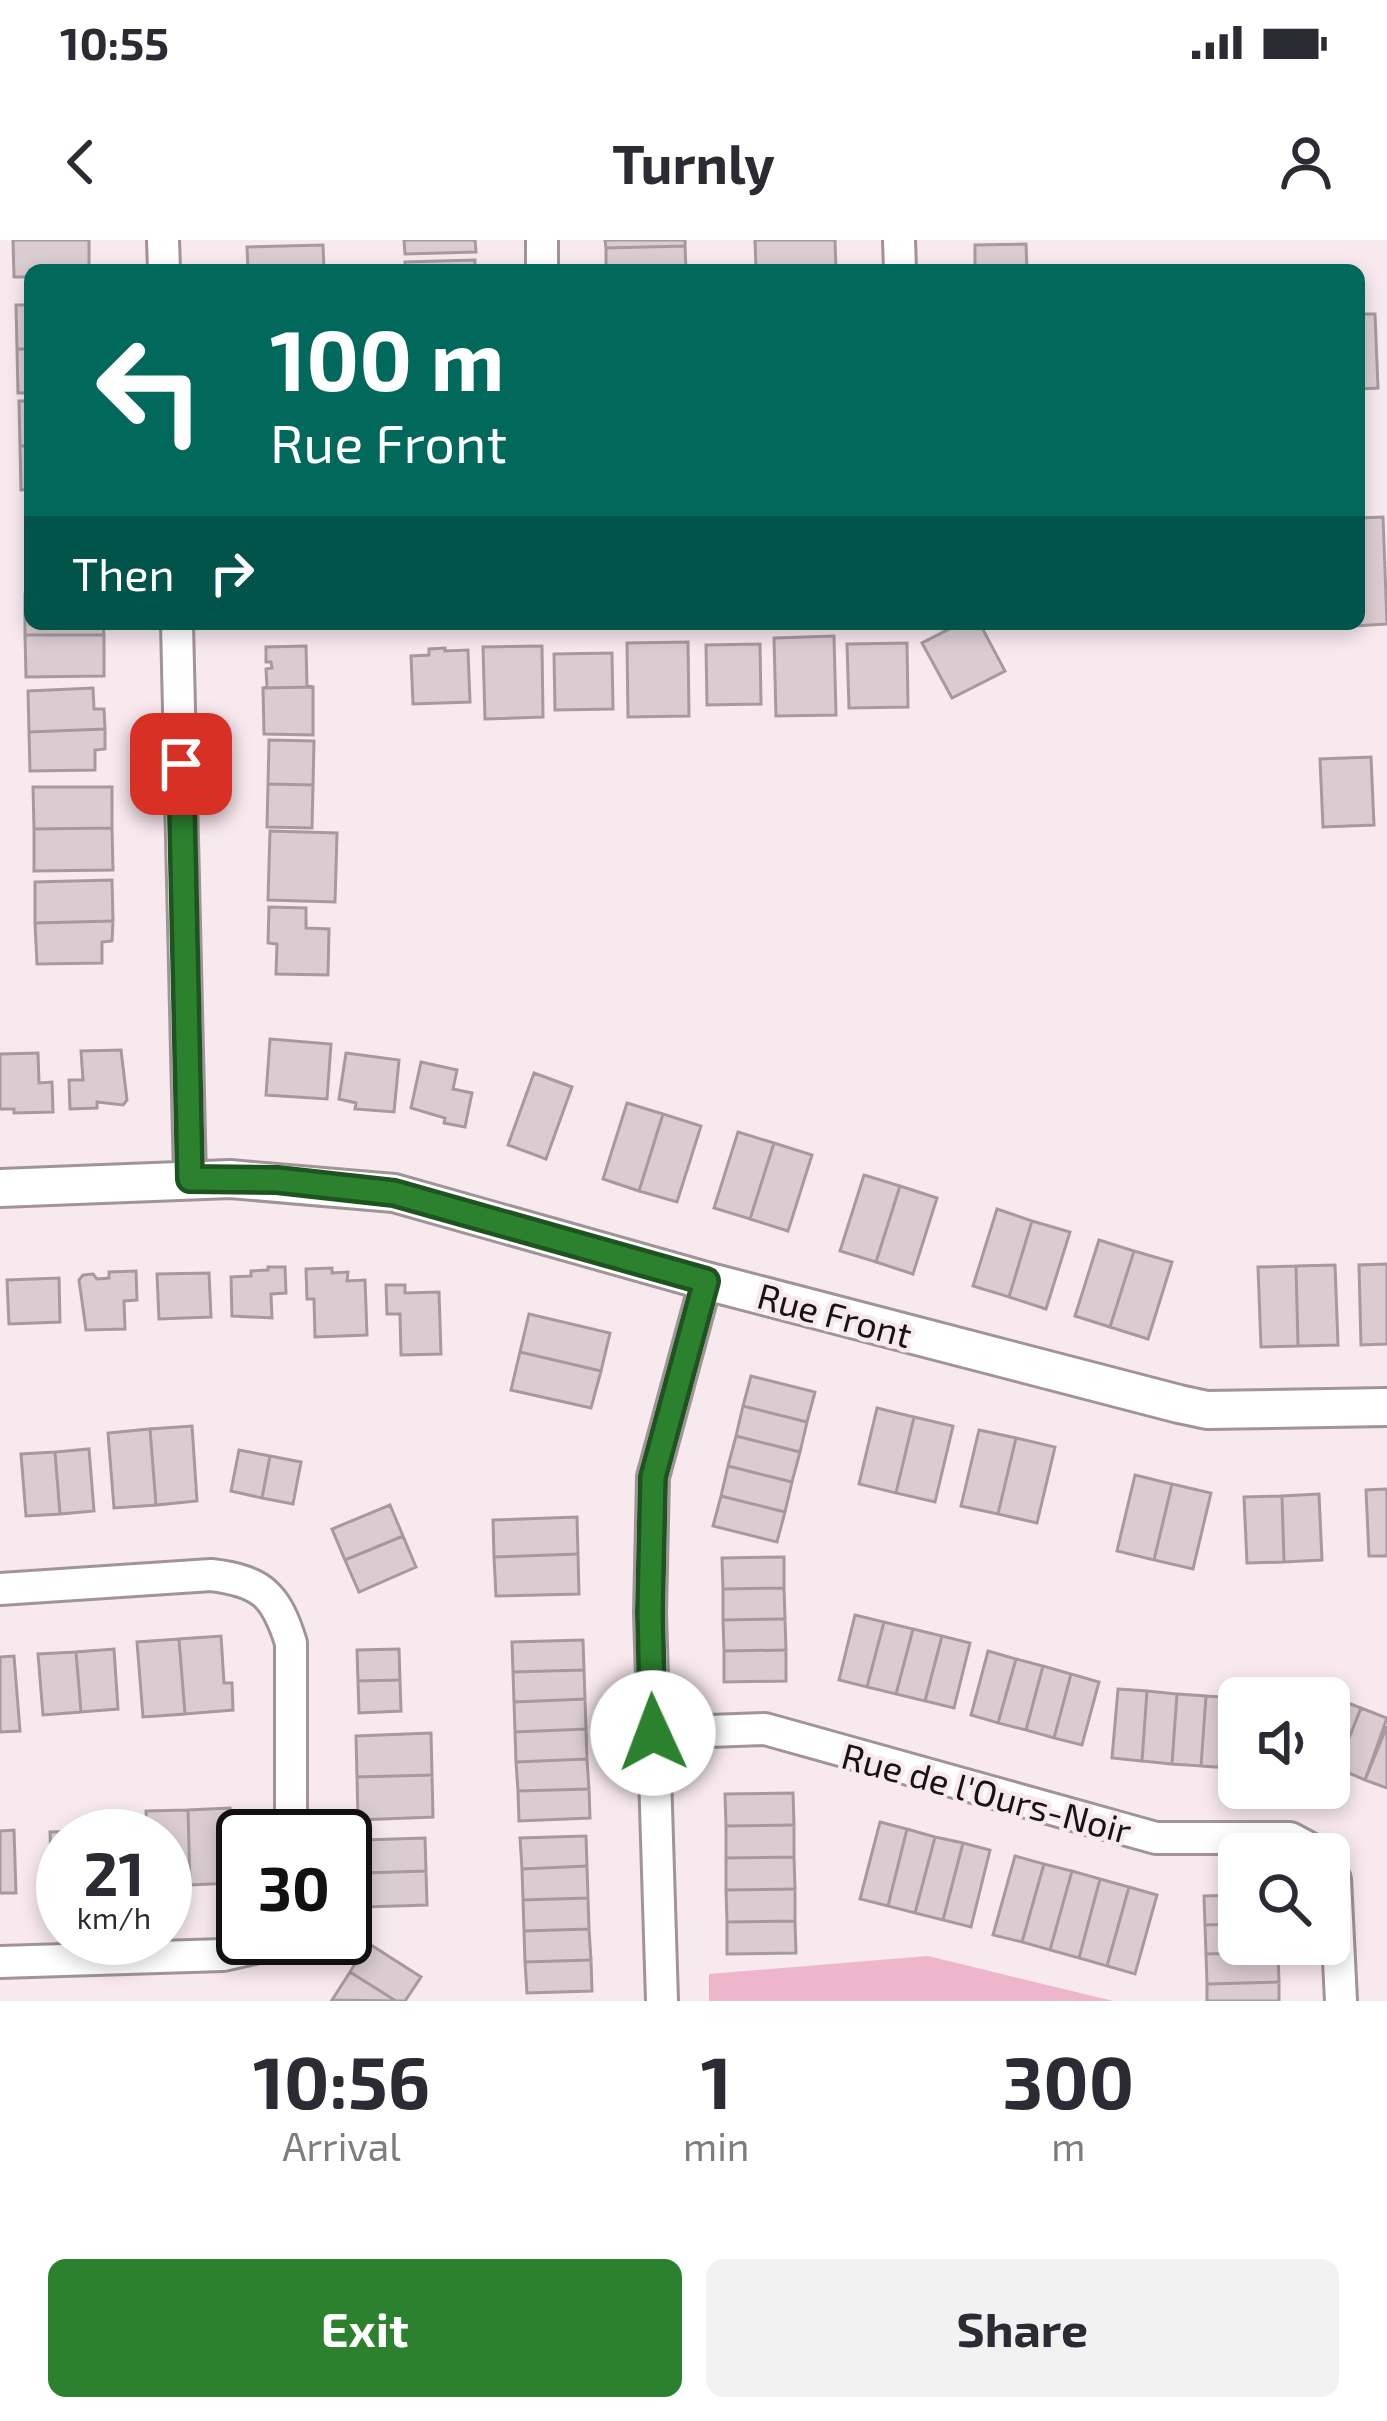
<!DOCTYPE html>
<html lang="en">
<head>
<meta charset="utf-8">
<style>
  body { margin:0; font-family:"Exo 2",sans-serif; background:#f2f2f3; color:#2b2b33; height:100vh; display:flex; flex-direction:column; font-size:45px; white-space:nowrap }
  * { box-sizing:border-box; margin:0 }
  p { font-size:39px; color:#7c7c81 }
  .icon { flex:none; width:66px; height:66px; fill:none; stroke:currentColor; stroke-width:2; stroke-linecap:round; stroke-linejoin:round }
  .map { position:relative; height:1761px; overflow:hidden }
  .details { display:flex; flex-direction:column; background:#fff; flex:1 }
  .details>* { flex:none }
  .guide { position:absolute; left:24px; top:24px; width:1341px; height:366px; border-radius:18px; box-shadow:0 6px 18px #0003; background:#00695c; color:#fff; overflow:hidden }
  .fabs { position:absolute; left:1218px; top:1437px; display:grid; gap:24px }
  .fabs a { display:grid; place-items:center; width:132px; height:132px; border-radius:18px; background:#fff; box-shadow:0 6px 18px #0003; font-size:60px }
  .speed { position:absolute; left:36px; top:1569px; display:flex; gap:24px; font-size:60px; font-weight:700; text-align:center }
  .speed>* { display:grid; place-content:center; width:156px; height:156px; border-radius:50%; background:#fff; box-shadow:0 6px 18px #0003; line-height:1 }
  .speed small { font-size:30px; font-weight:400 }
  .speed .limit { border:6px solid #111; border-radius:18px; background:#fff; color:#111 }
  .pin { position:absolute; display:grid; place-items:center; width:102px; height:102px; color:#fff; margin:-51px; border-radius:24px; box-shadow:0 6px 18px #0006 }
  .me { position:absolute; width:132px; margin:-66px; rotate:358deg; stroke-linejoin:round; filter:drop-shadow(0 0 9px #0008) }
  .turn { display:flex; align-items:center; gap:42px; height:252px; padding:0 48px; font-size:54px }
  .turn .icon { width:156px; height:156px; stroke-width:2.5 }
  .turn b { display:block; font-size:84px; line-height:102px }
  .then { display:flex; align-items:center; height:114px; padding:0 48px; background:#0003; gap:24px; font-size:45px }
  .eta { display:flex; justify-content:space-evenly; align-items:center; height:204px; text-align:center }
  .eta b { font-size:72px; font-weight:700; line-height:84px }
  .primary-button { display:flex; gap:24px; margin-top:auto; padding:24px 48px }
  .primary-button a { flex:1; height:138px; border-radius:18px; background:#2c812f; color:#fff; font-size:48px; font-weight:700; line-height:138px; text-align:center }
  .primary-button a+a { background:#f2f2f3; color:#2b2b33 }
  .status { display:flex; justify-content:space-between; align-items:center; height:84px; padding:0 60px; background:#fff; direction:ltr }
  .status svg { height:33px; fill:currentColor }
  header { display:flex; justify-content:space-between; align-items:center; height:156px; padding:0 48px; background:#fff; font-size:54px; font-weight:700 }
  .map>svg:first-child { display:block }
  .green { fill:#edb6cb }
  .building { fill:#dacdd2; stroke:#a79a9f; stroke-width:3 }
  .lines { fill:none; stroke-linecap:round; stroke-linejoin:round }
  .minor-casing { stroke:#a09498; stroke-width:36 }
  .tertiary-casing { stroke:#a09498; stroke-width:42 }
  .minor { stroke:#fff; stroke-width:30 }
  .tertiary { stroke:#fff; stroke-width:36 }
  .route-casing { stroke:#1d541f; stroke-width:30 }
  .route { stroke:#2c812f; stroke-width:21 }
  .labels { text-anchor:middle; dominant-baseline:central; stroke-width:9; stroke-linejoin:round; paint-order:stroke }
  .street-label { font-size:36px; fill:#171315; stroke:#f7e9ee }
</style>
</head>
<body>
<div class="status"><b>10:55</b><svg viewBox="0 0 49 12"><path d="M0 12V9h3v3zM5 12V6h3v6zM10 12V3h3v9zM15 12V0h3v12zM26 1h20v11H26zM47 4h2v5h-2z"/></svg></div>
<header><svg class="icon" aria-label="back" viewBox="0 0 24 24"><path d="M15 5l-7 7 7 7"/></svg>Turnly<svg class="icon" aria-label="person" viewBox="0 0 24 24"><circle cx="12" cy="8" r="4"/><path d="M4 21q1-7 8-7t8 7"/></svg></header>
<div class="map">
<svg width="1387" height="1761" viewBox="0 0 1387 1761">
  <rect width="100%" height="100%" fill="#f7e9ee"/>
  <path class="green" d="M928,1716l185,45h-404v-27z"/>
  <path class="building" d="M13,0h76v30h-59v7h-16z
    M404,0h71l1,12 -71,2z
    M605,0h80v6l-79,2z
    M755,0h80l1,30h-80z
    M1026,4l1,26h-52v-25z
    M323,5l1,25h-76l-1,-23z
    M685,6l1,24h-80v-22z
    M475,20v10h-69l-1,-8z
    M16,65h14v44h-13z
    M1359,74h16l3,74 -19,1z
    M17,109h13v44h-12z
    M19,161h11v45h-10z
    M20,206h10v43l-9,1z
    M1383,277l4,107 -49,3v-3h21v-106z
    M30,353v31h73l1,11h-79v-41z
    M959,384h21l25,47 -53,27 -30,-55z
    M25,395h79v41l-78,1z
    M834,396l2,79 -60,1 -2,-78z
    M688,402l1,74 -61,1 -1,-74z
    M907,403l1,64 -59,1 -2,-64z
    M760,404l1,60 -54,1 -1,-60z
    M306,406l1,40 6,1 -50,1 4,-1 -1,-18 6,-1 -1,-6h-5v-15z
    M542,406l1,71 -58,2 -2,-72z
    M445,408v3l23,-1 2,52 -57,2 -2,-48 18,-1v-6z
    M612,413l1,56 -58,1 -1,-56z
    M313,447v48l-49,-1 -1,-46z
    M93,448l1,21h10l1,20 -76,3 -1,-41z
    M105,489v20l-10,1v20l-65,1 -1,-39z
    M269,500l45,1 -1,44 -45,-1z
    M1371,517l3,68 -51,2 -3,-68z
    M268,544l45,1 -1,43 -45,-1z
    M33,547h79v41l-78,1z
    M112,588l1,42 -79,1v-42z
    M270,591l67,2 -2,69 -67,-2z
    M112,640l1,41 -78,2v-41z
    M269,667l37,1v20l23,1 -1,46 -52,-1 1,-30 -9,-1z
    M113,681l-1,20 -10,1v21l-65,1 -2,-41z
    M270,799l61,5 -4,55 -61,-4z
    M121,810l6,50 -4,5 -26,-3v6l-27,1 -1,-29h14l-2,-29z
    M38,813l1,30 13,-1 1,30 -39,1v-4h-14v-55z
    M346,813l53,7 -5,52 -39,-3 1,-6 -17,-4z
    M421,822l36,8 -4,19 19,4 -7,34 -21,-4 1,-5 -34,-10z
    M534,833l38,14 -26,72 -38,-14z
    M627,863l36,11 -24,77 -36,-12z
    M663,874l38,12 -24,76 -38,-11z
    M738,892l36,11 -24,76 -36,-11z
    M774,903l38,12 -24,76 -38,-12z
    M864,935l36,11 -24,76 -36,-11z
    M900,946l37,12 -24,76 -37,-12z
    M997,969l35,12 -23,76 -36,-11z
    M1032,981l38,11 -24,77 -37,-12z
    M1099,1000l35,11 -24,76 -35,-11z
    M1134,1011l38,11 -24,77 -38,-12z
    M1387,1024v80l-26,1 -2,-80z
    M1335,1025l3,80 -40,1 -2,-80z
    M1296,1026l2,80 -37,1 -3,-80z
    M268,1027h17l1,26 -15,1 1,24 -40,-2 -1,-39 20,-1v-5l17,-1z
    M332,1028v5l16,-1 -1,9 18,-1 2,55 -52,2 -1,-38h-7l-1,-30z
    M136,1031l1,29 -13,1 1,28 -39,1 -7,-50 4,-5 10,-1 4,5 12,-1v-6z
    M209,1033l2,44 -52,2 -2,-45z
    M59,1038l1,44 -51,2 -2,-44z
    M386,1045h19v8l34,-1 2,62 -40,1 -1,-41h-13z
    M529,1074l81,19 -9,38 -81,-19z
    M520,1112l81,19 -10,37 -80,-18z
    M751,1136l64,16 -8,30 -64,-16z
    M743,1166l64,16 -7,30 -64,-16z
    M877,1168l37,9 -18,76 -37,-9z
    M914,1177l39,9 -18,76 -39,-9z
    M192,1186l5,75 -41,4 -6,-76z
    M150,1189l6,76 -42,3 -6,-75z
    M979,1190l37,8 -18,76 -37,-8z
    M736,1196l64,16 -8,30 -64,-16z
    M1016,1198l39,9 -18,76 -39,-9z
    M89,1209l5,62 -34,3 -5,-62z
    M239,1210l31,6 -8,42 -31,-7z
    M55,1212l5,62 -34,2 -5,-62z
    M270,1216l31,6 -8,42 -31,-6z
    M728,1226l64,16 -7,30 -64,-16z
    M1135,1235l37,9 -18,76 -37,-9z
    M1172,1244l39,9 -18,76 -39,-9z
    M1387,1249v67h-18l-3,-66z
    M1319,1254l3,66 -38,2 -2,-66z
    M721,1256l64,16 -8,30 -64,-16z
    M1282,1256l2,66 -37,1 -3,-66z
    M390,1265l13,31 -58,24 -13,-31z
    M577,1277l1,37 -84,3 -1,-37z
    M403,1296l13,31 -57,25 -14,-32z
    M578,1314l1,40 -83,2 -2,-39z
    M784,1317v31l-61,1 -1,-31z
    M784,1348l1,31 -62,1v-31z
    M855,1375l29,7 -17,65 -28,-7z
    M785,1379l1,31 -62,1 -1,-31z
    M884,1382l29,7 -17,65 -29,-7z
    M913,1389l29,7 -17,65 -29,-7z
    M221,1396l3,47h8l1,27 -48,4 -6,-75z
    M942,1396l28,7 -16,65 -29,-7z
    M179,1399l6,75 -42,3 -6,-75z
    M583,1400l1,30 -71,2 -1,-30z
    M114,1409l4,60 -37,3 -5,-60z
    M399,1409l1,31 -42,1 -1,-31z
    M786,1410v31l-62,1v-31z
    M988,1411l28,8 -18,64 -27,-8z
    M76,1412l5,60 -38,3 -5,-61z
    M14,1416l6,75 -20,1v-75z
    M1016,1419l27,7 -17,64 -28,-7z
    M1043,1426l28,8 -17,64 -28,-8z
    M584,1430l1,29 -71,3 -1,-30z
    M1071,1434l28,8 -17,63 -28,-7z
    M400,1440l1,31 -42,2 -1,-32z
    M1118,1449l29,2 -5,70 -30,-3z
    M1147,1451l30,3 -5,70 -30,-3z
    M1177,1454l29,2 -5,70 -29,-2z
    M1206,1456l30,2 -6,70 -29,-2z
    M1333,1457l28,11 -24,60 -8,-3v-58z
    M1236,1458l3,1v69h-9z
    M585,1459l1,30 -71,3 -1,-30z
    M1361,1468l26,10 -22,62 -28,-12z
    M1387,1486v62l-22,-8z
    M586,1489l1,30 -71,3 -1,-30z
    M431,1493l1,42 -75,2 -1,-41z
    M587,1519l2,30 -71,2 -2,-29z
    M432,1535l1,42 -75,3 -1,-43z
    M589,1549l1,29 -71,3 -1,-30z
    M793,1553l1,32 -68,1 -1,-32z
    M230,1568l2,75 -42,2 -2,-75z
    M188,1570l2,75 -25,1v-50h-18l-1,-25z
    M880,1582l27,7 -19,77 -28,-7z
    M794,1585v32l-68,1v-32z
    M907,1589l28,8 -20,76 -27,-7z
    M14,1590l2,63h-16v-62z
    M84,1591v5h-21v58l-11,1 -2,-63z
    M586,1596l1,30 -65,3 -2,-31z
    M935,1597l28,6 -20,77 -28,-7z
    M425,1598l1,33 -62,2 -1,-33z
    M963,1603l27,7 -19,77 -28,-7z
    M1015,1616l29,8 -22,78 -29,-7z
    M794,1617l1,32 -69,1v-32z
    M1044,1624l28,7 -22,79 -28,-8z
    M587,1626l1,32 -65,2 -1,-31z
    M426,1631l1,34 -62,2 -1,-34z
    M1072,1631l28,8 -21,79 -29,-8z
    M1100,1639l29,8 -22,79 -28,-8z
    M1129,1647l28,8 -22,79 -28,-8z
    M795,1649v32l-68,1 -1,-32z
    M1239,1655v29l-34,1 -1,-29z
    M588,1658l1,31 -65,2 -1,-31z
    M795,1681l1,32 -69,1v-32z
    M1239,1684v20h38l1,8 -72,2 -1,-29z
    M589,1689l2,31 -66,2 -1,-31z
    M368,1703l53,34 -16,24h-9l-46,-29z
    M1278,1712l1,30 -72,2 -1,-30z
    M591,1720l1,31 -65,2 -2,-31z
    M350,1732l46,29 -64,-1z
    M1279,1742v19h-72v-17z"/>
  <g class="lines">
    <defs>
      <path id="minor" d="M163,0l1,30
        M542,0v30
        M899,0l1,30
        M177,384l13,555
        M0,1349l211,-14c51,6 65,20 80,68v193
        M653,1493l112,-4 391,109h134l30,16
        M1329,1630l6,9 6,122
        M0,1722l223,-7 31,-7 17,-10
        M662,1761l-12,-388 3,-136 53,-196"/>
      <path id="tertiary" d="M0,948l230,-9 164,14 312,88 473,123 28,6 180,-3"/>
    </defs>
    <use href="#minor" class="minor-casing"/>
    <use href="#tertiary" class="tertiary-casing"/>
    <use href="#minor" class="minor"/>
    <use href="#tertiary" class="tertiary"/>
  </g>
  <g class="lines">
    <defs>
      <path id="route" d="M181,524l9,415 87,1 117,13 312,88 -53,196 -3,136 3,120"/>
    </defs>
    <use href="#route" class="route-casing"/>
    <use href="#route" class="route"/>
  </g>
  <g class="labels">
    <g class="street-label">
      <text transform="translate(835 1074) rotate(15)">Rue Front</text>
      <text transform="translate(987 1552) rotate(15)">Rue de l'Ours-Noir</text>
    </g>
  </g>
</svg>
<div class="fabs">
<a><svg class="icon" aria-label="sound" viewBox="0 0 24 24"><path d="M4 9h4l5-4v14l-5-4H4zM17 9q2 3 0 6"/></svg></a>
<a><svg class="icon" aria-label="search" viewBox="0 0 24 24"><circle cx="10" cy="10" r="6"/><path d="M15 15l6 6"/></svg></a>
</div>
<div class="speed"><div>21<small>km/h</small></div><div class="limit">30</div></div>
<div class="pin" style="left:181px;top:524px;background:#d93025"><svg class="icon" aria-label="arrive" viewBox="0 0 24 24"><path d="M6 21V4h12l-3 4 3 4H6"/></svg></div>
<svg class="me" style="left:653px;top:1493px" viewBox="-20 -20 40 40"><circle r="19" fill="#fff"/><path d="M0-13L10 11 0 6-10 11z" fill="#2c812f"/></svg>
<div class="guide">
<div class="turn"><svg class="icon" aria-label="left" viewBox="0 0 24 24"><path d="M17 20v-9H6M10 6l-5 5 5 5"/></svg><div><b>100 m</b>Rue Front</div></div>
<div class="then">Then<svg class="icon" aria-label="right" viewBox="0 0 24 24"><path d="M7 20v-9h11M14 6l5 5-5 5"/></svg></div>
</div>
</div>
<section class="details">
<div class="eta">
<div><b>10:56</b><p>Arrival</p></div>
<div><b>1</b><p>min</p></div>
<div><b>300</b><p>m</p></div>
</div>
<div class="primary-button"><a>Exit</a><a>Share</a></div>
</section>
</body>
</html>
